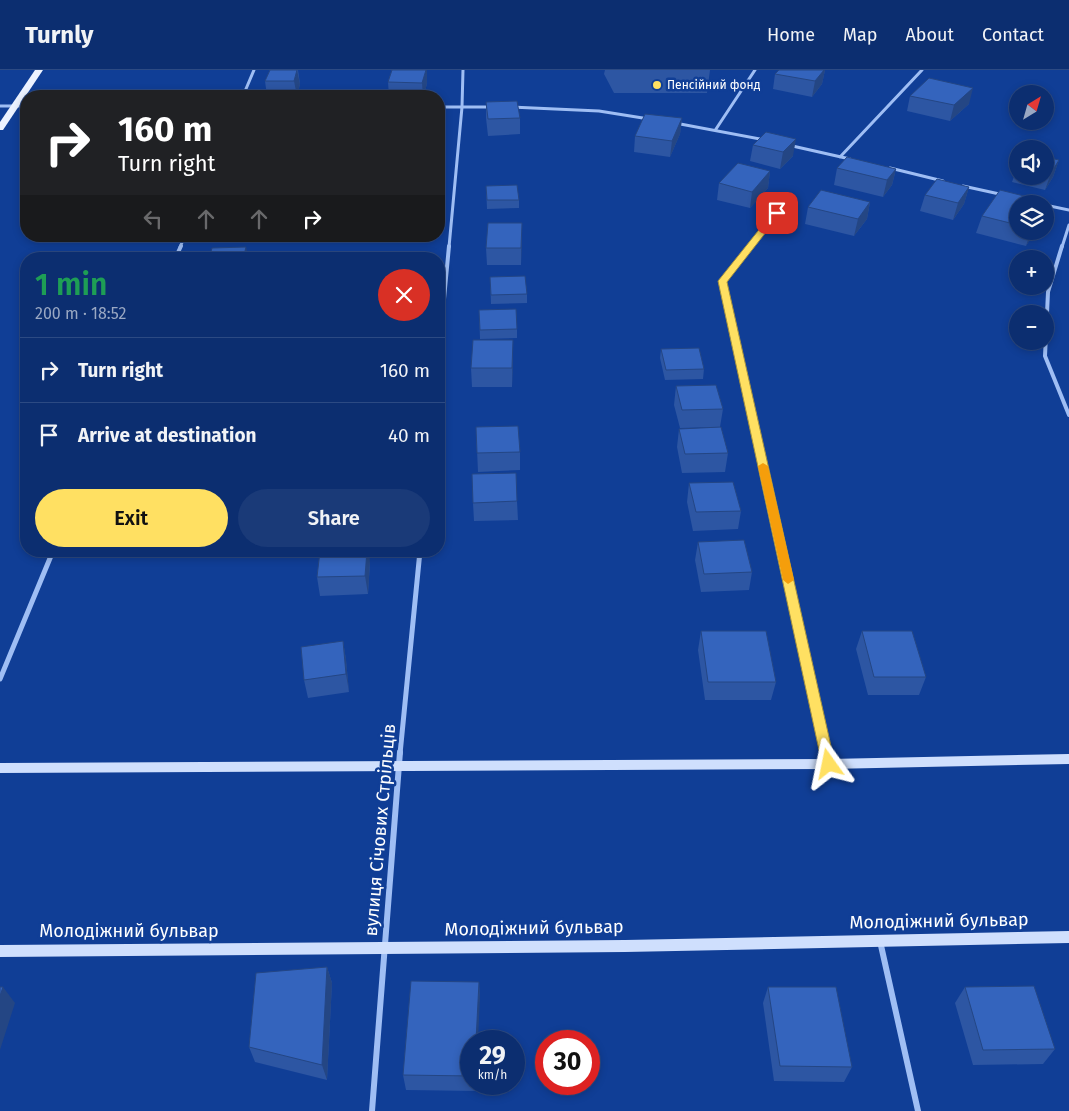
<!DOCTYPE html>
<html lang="en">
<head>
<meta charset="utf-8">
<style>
  body { margin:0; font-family:"Fira Sans",sans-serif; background:#1a3a78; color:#f1f3f6; height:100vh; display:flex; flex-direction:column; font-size:19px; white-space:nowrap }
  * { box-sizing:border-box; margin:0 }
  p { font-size:16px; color:#9aa8c3 }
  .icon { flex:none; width:28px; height:28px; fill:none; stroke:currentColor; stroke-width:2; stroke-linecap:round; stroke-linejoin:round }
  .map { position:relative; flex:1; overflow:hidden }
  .drawer { position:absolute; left:20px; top:182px; width:425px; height:305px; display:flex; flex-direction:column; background:#0c2e70; border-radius:20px; box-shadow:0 2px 8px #0003,0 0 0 1px #2c4a83 }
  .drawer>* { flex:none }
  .hud { position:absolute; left:20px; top:20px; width:425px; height:152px; border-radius:20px; box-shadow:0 2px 8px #0003,0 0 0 1px #2c4a83; background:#202124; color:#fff; overflow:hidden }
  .needle { width:32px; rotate:37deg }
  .tools { position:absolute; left:1009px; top:15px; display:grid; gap:10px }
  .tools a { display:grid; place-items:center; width:45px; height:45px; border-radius:50%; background:#0c2e70; box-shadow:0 2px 8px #0003,0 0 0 1px #2c4a83; font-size:25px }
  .speed { position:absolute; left:460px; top:960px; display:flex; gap:10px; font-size:25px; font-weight:700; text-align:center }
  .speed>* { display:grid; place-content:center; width:65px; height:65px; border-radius:50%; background:#0c2e70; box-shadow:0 2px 8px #0003,0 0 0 1px #2c4a83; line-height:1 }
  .speed small { font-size:12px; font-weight:400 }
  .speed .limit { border:8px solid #d22; background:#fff; color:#111 }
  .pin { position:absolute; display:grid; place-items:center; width:42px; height:42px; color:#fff; margin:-21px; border-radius:10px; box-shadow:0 2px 8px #0006 }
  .me { position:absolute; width:55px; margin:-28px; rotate:348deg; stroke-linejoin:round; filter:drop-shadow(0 0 4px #0008) }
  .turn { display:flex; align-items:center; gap:18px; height:105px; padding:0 15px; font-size:22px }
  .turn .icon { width:65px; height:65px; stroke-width:2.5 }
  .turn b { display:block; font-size:35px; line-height:42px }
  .lanes { display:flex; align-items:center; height:48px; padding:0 15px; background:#0003; justify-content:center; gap:25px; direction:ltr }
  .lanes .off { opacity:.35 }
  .round { display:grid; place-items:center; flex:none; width:52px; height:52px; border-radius:26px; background:#1a3a78 }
  .headline { display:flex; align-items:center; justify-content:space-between; height:85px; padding:0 15px }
  h1 { font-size:30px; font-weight:600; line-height:38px; color:#1e9e55 }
  .action { display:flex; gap:10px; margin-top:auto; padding:10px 15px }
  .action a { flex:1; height:58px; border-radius:30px; background:#ffe062; color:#111; font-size:20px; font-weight:600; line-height:58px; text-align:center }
  .action a+a { background:#1a3a78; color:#f1f3f6 }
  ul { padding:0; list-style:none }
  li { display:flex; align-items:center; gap:15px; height:65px; padding:0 15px; border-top:1px solid #2c4a83 }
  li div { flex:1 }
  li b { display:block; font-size:19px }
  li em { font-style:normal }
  header { display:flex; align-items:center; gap:30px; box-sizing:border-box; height:70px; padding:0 25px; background:#0c2e70; border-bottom:1px solid #2c4a83 }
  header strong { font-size:24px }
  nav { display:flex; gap:28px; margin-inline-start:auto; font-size:18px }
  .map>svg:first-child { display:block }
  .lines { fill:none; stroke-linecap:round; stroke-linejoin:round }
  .minor-far3 { stroke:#9fbef4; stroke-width:3 }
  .minor-far2 { stroke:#9fbef4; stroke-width:4 }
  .minor-far1 { stroke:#9fbef4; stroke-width:5 }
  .minor { stroke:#9fbef4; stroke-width:6 }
  .secondary { fill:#cfdffd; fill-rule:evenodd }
  .primary { fill:#ecf2ff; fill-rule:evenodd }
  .wall { fill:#2d56a3 }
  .shaded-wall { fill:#244684 }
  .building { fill:#3464bd; stroke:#244684 }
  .route { fill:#ffe062; stroke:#a69240 }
  .slow { fill:#f59e0b }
  .poi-dot { fill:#ffe062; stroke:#103e96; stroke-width:2 }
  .labels { text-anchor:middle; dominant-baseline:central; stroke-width:5; stroke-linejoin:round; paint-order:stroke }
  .far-poi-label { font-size:12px; fill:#fff; stroke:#103e96; text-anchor:start }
  .near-street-label { font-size:18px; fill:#fff; stroke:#103e96 }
</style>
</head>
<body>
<header>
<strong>Turnly</strong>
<nav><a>Home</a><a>Map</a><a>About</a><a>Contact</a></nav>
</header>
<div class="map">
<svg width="1069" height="1041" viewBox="0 0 1069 1041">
  <rect width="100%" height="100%" fill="#103e96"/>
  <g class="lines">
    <path class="minor-far3" d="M243,26l11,-26
      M0,36h26
      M439,37h54
      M511,37l88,4 50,8
      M675,53l90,17
      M716,59l39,-59
      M788,75l62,14
      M840,87l82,-87
      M890,98l53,13
      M963,116l41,9
      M1045,135l24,5
      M180,177l5,-11
      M449,177l13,-140 1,-37
      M749,177l28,-34
      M1062,177l7,-22"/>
    <path class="minor-far2" d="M750,176l-28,35 42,190
      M1062,176l-14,46 -3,64 24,59
      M175,189l6,-13
      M439,282l10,-106"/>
    <path class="minor-far1" d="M764,400l63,284
      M0,609l53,-128
      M400,684l20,-203"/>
    <path class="minor" d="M827,682l2,11
      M880,871l38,170
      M372,1041l28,-359"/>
    <path class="secondary" d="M1069,684v10l-240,5 -829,4v-10l829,-4z
      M1069,861v12l-444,9 -625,5v-12l625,-5z"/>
    <path class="primary" d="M35,0h8l-40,60h-3v-8z"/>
  </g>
  <path class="wall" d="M270,0h28l2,14 -3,12h-30l-2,-15z
    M392,0h35v13l-3,13h-35l-1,-14z
    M605,0h105l-3,23h-93l-10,-19z
    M779,0h46l-3,14 -10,13 -39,-8 2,-15z
    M910,26l59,8 -19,17 -43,-10z
    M486,32l34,16v16l-32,2 -2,-18z
    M26,43v12l-3,-9z
    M682,48l-2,16 -10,23 -36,-5 1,-16z
    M766,62l27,24 -13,13 -30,-8 3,-16z
    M1045,87l14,3 -6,17 -8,13 -33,-8 6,-17v11h27z
    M837,98l59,1 -4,16 -9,12 -49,-12z
    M770,101l-2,17 -18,20 -33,-8 2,-17z
    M486,116l33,14v8l-32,1z
    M969,117l-5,17 -11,16 -33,-9 5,-16z
    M870,132l-3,17 -13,17 -49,-12 3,-17z
    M1018,134v27h17l-9,15 -50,-13 6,-17z
    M522,153l-1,42h-34l-1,-17z
    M229,166h36l-1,5 -34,1z
    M374,166h34v4l-33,1z
    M490,207l37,17v9l-36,1z
    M479,240l38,19v9l-37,1z
    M661,279l43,20 -1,10 -38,1 -5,-22z
    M513,288l-1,29h-40l-1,-19z
    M676,316l47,23 -3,18 -40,1 -6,-23z
    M476,357l44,25v18l-42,2z
    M679,359l49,24 -3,19 -43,1 -5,-26z
    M689,413l52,28 -3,18 -45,2 -6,-29z
    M517,431l1,19 -44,1 -1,-18z
    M698,472l54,30 -3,18 -48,2 -6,-32z
    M370,492l-2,32 -48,2 -3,-19z
    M701,561l75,51 -5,18h-66l-7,-50z
    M862,561l64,46 -7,18h-51l-12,-46z
    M343,571l3,19 3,32 -41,6 -4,-18z
    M327,897l5,16 -5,97 -72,-18 -6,-15z
    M479,912l1,16 -9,43v43h5v7l-70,-1 -3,-15z
    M768,917l84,80 -8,15 -70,-1 -11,-78z
    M965,917l90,62 -12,15 -70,1 -18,-62z"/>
  <path class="shaded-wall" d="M297,0l3,14 -3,12 -3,-15z
    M426,0h1v13l-3,13h-1l-1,-13z
    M824,0h1l-3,14 -10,13 3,-16z
    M973,18l-4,16 -19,17 4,-16z
    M682,48l-2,16 -10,23 2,-16z
    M796,69l-3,17 -13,13 3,-17z
    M1059,90l-6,17 -8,13 6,-17z
    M896,99l-4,16 -9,12 4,-17z
    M770,101l-2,17 -18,20 2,-16z
    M969,117l-5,17 -11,16 5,-17z
    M870,132l-3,17 -13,17 4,-17z
    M522,153v18l-1,24v-17z
    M1031,161h4l-9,15z
    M246,177l2,9 -1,3h-4z
    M513,270v18l-1,29v-19z
    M367,481h2l1,11 -2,32 -3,-18z
    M343,571l3,19 3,32 -3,-18z
    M327,897l5,16 -5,97 -5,-15z
    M479,912l1,16 -2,43h-2z
    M3,917l12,16 -15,47v-54z"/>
  <path class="building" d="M270,0h27l-3,11h-29z
    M392,0h34l-4,13 -34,-1z
    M779,0h45l-9,11 -40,-7z
    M929,8l44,10 -19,17 -44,-9z
    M517,31l3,17 -32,1 -2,-17z
    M645,44l37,4 -10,23 -37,-5z
    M766,62l30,7 -13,13 -30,-7z
    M847,87l49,12 -9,11 -50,-12z
    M1045,87l14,3 -8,13 -6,-1z
    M738,93l32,8 -18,21 -33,-9z
    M937,109l32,8 -11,16 -33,-8z
    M517,115l2,15h-32l-1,-14z
    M821,120l49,12 -12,17 -50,-12z
    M1000,120l48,12 -3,6v-4h-27v21l-36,-9z
    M488,153h34l-1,25h-35z
    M246,177l-3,12h-34l3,-11z
    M525,206l2,18 -36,1 -1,-18z
    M516,239l1,20 -37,1 -1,-20z
    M473,270h40l-1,28h-41z
    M699,278l5,21 -38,1 -5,-21z
    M716,315l7,24 -41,1 -6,-24z
    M518,356l2,26 -43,1 -1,-26z
    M721,357l7,26 -43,1 -6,-25z
    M516,403l1,28 -44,2 -1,-29z
    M733,412l8,29 -45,1 -7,-29z
    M744,470l8,32 -48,2 -6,-32z
    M320,481h47l-2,25 -48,1z
    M701,561h65l10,51h-68z
    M862,561h50l14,46h-52z
    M343,571l3,33 -42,6 -3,-33z
    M327,897l-5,98 -73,-18 7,-74z
    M411,911l68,1 -3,59h-5v35l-68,-1z
    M1034,916l21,63 -72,1 -18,-63z
    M0,917h3l-3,9z
    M768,917h68l16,80 -72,-1z"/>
  <path class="route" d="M774,141l7,2 -54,69 108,482 -6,5 -7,-5 -104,-483z"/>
  <path class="slow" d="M763,393l5,3 26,114 -6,4 -5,-4 -25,-114z"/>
  <circle class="poi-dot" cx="657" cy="15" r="5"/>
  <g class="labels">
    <g class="far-poi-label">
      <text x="667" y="15">Пенсійний фонд</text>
    </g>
    <g class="near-street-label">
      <text transform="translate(380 760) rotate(-85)">вулиця Січових Стрільців</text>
      <text transform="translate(939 851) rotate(-1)">Молодіжний бульвар</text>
      <text transform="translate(534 858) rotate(-1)">Молодіжний бульвар</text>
      <text x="129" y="861">Молодіжний бульвар</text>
    </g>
  </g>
</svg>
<div class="tools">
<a><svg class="needle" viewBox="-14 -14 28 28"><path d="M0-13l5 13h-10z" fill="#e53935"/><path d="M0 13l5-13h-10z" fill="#9aa8c3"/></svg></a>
<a><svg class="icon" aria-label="sound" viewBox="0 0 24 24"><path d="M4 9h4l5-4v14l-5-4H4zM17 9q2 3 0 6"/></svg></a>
<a><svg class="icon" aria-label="layers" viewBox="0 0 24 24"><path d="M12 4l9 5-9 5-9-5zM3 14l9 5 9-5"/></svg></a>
<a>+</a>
<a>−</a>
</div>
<div class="speed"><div>29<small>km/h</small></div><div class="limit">30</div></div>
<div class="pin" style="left:777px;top:143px;background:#d93025"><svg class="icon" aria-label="arrive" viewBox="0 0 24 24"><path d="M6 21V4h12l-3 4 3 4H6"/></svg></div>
<svg class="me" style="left:829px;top:694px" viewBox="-20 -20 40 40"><path d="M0-17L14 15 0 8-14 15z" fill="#ffe062" stroke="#fff" stroke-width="4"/></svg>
<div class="hud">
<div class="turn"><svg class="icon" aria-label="right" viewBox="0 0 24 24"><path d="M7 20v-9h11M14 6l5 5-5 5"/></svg><div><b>160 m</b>Turn right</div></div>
<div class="lanes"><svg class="icon off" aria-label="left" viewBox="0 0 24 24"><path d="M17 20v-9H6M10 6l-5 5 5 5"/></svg><svg class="icon off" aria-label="ahead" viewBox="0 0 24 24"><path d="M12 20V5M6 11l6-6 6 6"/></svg><svg class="icon off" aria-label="ahead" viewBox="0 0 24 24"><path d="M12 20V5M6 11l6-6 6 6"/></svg><svg class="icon" aria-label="right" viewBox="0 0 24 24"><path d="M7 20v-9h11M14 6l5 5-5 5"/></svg></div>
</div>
<section class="drawer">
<div class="headline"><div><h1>1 min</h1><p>200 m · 18:52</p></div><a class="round" style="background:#d93025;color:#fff"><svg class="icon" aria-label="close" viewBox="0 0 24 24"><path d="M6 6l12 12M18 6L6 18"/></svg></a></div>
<ul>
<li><svg class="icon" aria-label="right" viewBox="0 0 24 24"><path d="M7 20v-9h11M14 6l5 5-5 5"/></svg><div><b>Turn right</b></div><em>160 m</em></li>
<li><svg class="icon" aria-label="arrive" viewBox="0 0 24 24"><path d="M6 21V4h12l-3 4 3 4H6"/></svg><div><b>Arrive at destination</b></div><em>40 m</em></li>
</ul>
<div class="action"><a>Exit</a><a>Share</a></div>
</section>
</div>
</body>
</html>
